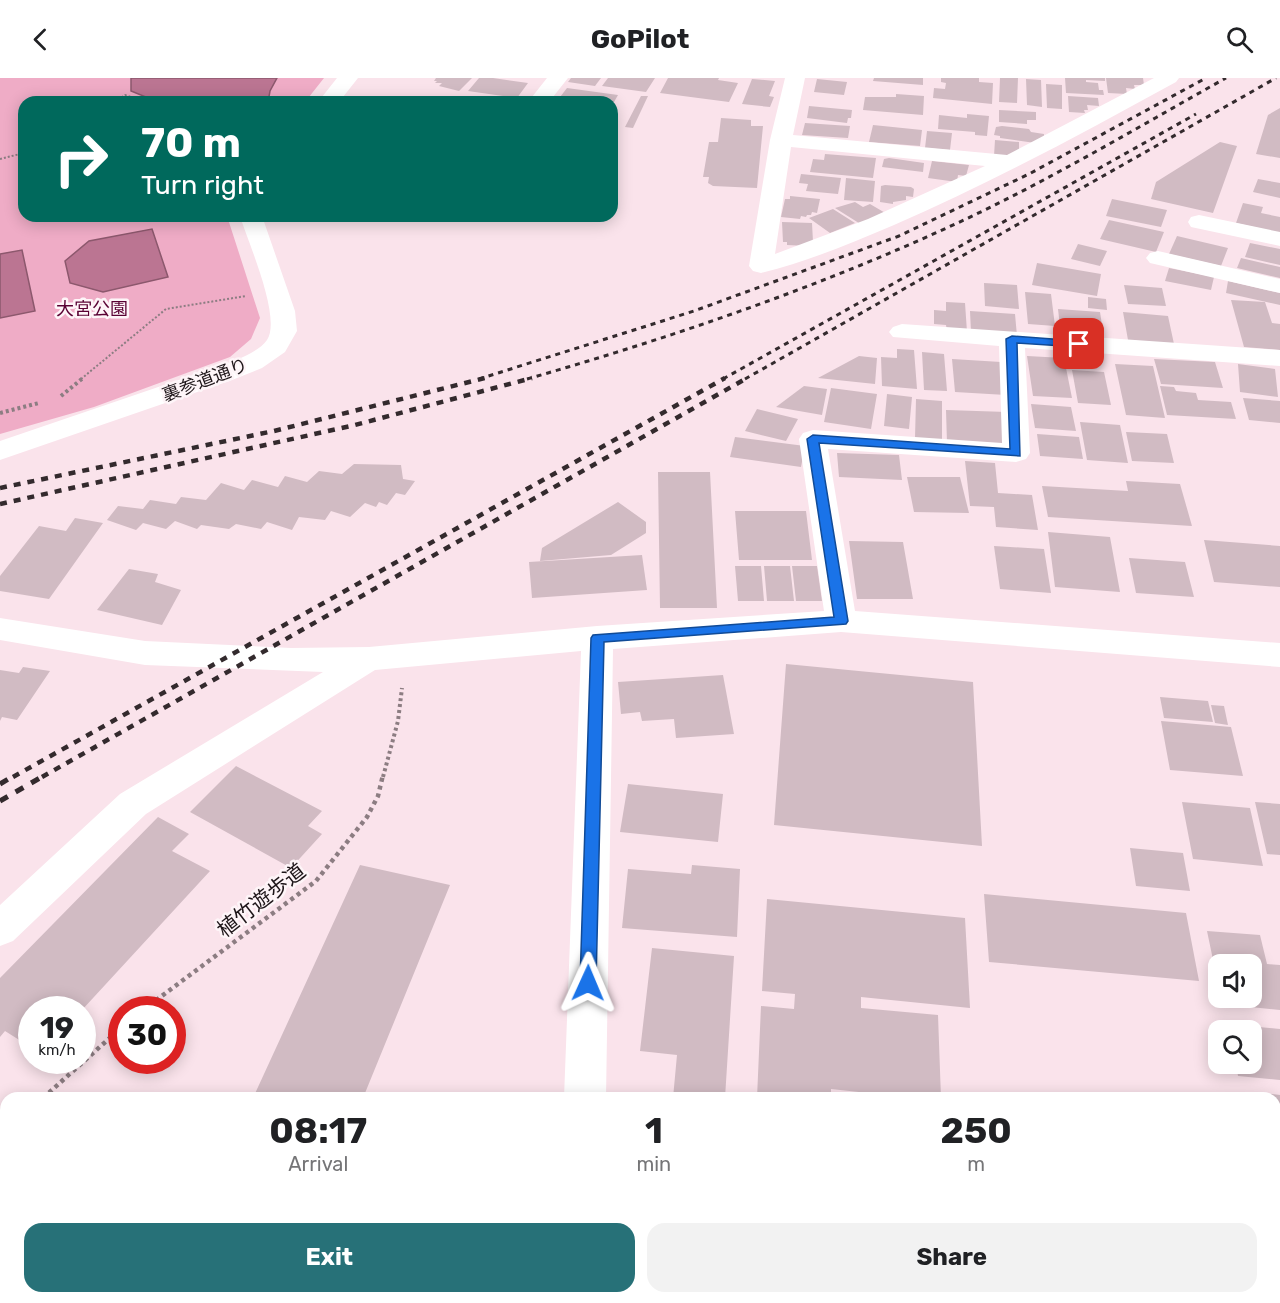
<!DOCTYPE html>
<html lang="en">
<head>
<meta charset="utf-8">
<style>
  body { margin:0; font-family:Rubik,"Noto Sans JP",sans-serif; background:#f2f2f2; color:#202124; height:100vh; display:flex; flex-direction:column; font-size:22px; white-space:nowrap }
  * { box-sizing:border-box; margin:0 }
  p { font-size:20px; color:#757577 }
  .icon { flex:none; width:33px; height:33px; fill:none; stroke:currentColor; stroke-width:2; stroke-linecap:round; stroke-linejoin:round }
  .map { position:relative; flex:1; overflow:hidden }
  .drawer { position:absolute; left:0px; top:1014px; width:1281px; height:212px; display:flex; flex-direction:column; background:#fff; border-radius:18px 18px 0 0; box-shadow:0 3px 15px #0003 }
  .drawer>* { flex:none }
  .top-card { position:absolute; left:18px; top:18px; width:600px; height:126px; border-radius:18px; box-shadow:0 3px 15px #0003; background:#00695c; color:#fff; overflow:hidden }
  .buttons { position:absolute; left:1208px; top:876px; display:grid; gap:12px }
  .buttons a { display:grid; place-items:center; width:54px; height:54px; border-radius:12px; background:#fff; box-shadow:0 3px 15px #0003; font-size:30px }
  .speed { position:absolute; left:18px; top:918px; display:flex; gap:12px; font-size:30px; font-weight:700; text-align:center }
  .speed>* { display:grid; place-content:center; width:78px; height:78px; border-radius:50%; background:#fff; box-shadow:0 3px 15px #0003; line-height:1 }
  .speed small { font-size:15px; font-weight:400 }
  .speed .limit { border:9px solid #d22; background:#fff; color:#111 }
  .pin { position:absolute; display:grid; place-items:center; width:51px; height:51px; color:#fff; margin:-26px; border-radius:12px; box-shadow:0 3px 9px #0006 }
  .me { position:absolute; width:66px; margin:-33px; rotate:1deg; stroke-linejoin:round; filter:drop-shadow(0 0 4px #0008) }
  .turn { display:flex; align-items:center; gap:21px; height:126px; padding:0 24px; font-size:27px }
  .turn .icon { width:78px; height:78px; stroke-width:2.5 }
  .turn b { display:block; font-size:42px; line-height:51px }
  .eta { display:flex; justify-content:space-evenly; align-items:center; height:102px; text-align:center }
  .eta b { font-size:36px; font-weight:700; line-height:42px }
  .cta { display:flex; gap:12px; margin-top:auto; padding:12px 24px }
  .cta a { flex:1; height:69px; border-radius:18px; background:#277178; color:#fff; font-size:24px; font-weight:700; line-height:69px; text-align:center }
  .cta a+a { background:#f2f2f2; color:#202124 }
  header { display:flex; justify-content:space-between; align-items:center; height:78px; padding:0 24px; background:#fff; font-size:27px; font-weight:700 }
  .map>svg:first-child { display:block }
  .green { fill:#efacc6 }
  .water { fill:#bb7592; stroke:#8c586d; stroke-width:1.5 }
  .building { fill:#d1bbc3 }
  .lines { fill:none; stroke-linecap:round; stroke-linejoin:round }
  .path-far2 { stroke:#8c7d82; stroke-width:2; stroke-dasharray:2 2; stroke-linecap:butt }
  .path-far1 { stroke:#8c7d82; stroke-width:4; stroke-dasharray:3 3; stroke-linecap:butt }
  .path { stroke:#8c7d82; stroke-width:4.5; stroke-dasharray:4 4; stroke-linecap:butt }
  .minor { fill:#fff; fill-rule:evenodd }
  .rail-far2 { stroke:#332a2d; stroke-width:3; stroke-dasharray:5 5; stroke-linecap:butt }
  .rail-far1 { stroke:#332a2d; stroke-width:4.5; stroke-dasharray:7 7; stroke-linecap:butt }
  .rail { stroke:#332a2d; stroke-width:5; stroke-dasharray:9 9; stroke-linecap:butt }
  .route { fill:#1a73e8; stroke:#114b97; stroke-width:1.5 }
  .labels { text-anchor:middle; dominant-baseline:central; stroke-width:5; stroke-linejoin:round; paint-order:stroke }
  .far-park-label { font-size:18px; fill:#590133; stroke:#fef5f8 }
  .far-street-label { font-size:18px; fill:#1d1518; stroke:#fef5f8 }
  .street-label { font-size:21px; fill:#1d1518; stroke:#fef5f8 }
</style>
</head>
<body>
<header><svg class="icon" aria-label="back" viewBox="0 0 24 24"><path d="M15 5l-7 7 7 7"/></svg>GoPilot<svg class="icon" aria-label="search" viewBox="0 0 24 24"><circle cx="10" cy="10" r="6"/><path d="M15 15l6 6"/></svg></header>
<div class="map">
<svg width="1280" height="1225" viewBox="0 0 1280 1225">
  <rect width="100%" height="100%" fill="#fae3eb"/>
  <path class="green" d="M0,0h324l-19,24h-281v114h203l33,102 -9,21 -21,18 -136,50 -94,27z
    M603,1220h212l19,5h-231z"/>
  <path class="water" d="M131,0h146l-7,13 -2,11h-110l-27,-11z
    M152,151l16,48 -65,15 -33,-9 -5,-22 24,-20z
    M22,172l13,61 -35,7v-64z"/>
  <path class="building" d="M436,0h36l-13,13 -20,-5 3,-3h-7l2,-2h-3z
    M479,0h14l35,5 -11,15 -49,-7z
    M571,0h30l-6,8 -27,-4z
    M608,0h47l-9,14 -44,-6z
    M668,0h51l-1,2 20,3 -9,19 -69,-9z
    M874,0h49v7l-50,-4z
    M941,0h38v4l14,1 -1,21 -59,-6 1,-10 11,1 1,-6 -5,-1z
    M1000,0h18l-1,25 -18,-1z
    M1065,0h40v3l-19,-1v2l12,1 1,7h4l1,5 -38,-2z
    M1106,0h37l1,7h-10l1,4 -9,-1 1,6 -19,-1z
    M752,1l23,2 -6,15 5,1 -4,10 -28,-3z
    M817,1l30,3 -3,13 -30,-3z
    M1026,1l15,1 1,27 -15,-2z
    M1046,6l16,1v24l-15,-1z
    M567,10l51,7 -4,7 -57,-1z
    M896,16l28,2 -1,19 -60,-5 2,-13h31z
    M641,18h7l-15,32 -8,-1z
    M1068,18l30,2 1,8 -12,-1 1,5h-4l1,3 -16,-1z
    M809,28l43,4 -1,8h-3l-1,5 -40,-5z
    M1280,30v50l-24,-4 12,-39z
    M999,32l37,2v8h-9v4l-28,-2z
    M967,36l22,2 -2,20 -12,-1v-3l-37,-3 1,-14 28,3z
    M721,40l30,2v6h12l-6,62 -44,-2 -5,-3 1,-6h-6l6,-35h9z
    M805,45l45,3 -2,12 -46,-3z
    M873,47l49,5 -2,16 -51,-4z
    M1002,48l27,3 2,3 13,2v4l-9,5 -35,-5v-2l-6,-1 2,-8z
    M927,53l25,2 -2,17 -25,-2z
    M995,62l24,2v9l-12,6 -13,-1z
    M1220,64l17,4 -24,67 -62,-14 5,-17z
    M825,76l51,4 -3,20 -63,-6 3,-13 11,1z
    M889,80l35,5 -1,9 -41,-5 2,-8z
    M932,83l37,4 -3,11 -8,-1 -1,7 -29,-4z
    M801,96l40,4 -3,16 -32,-3 2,-7 -9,-1z
    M846,100l29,3 -2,21 -29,-2z
    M1258,101l22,4v15l-27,-6z
    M885,107l26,2 3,2 -1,8 -7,-1v4l-13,2v2l-13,-2 1,-16z
    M790,118l30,3 -3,14 -5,-1 -1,3h-4l-1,2 -5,-1 -1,3 -19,-2 4,-18h5z
    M1112,121l55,11 -6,17 -55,-11z
    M855,124l8,5 7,-3 17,10 -25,11 -27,-17z
    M1243,125l20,4 -2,6 19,4v16l-44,-10z
    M833,131l22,14 -25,10 -21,-15z
    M1109,142l55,12 -8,20 -56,-13z
    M782,144l30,1 1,19 -5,4 -21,-1v-3h-4z
    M1177,158l51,12 -7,18 -52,-12z
    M1250,165l30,6v16l-35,-8z
    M1078,166l29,7 -7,15 -29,-7z
    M1241,180l39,9v11l-43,-10z
    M1037,185l64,11 -4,22 -65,-11z
    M1169,190l45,9 -3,13 -46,-9z
    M1228,203l52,12v12l-54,-12z
    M984,205l33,2 2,24 -34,-3z
    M1124,207l38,3 4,18 -38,-2z
    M1025,214l26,2 4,32 -27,-2z
    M1088,219l18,2 1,11 -19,-2z
    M1231,222l34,2 7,21 8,1v26l-36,-3z
    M946,224l19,1 2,29 -20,-1 -1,-6 -12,-1v-14l12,1z
    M1058,231l42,3 4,26 -43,-3z
    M970,233l45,3 2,22 -46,-4z
    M1123,234l45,4 6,28 -46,-4z
    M897,271l17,1 3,39 -35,-3 -1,-29 16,1z
    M922,274l22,2 3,37 -23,-1z
    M859,278l18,2 -2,26 -57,-6z
    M1027,278l37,2 8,40 -39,-2z
    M952,281l49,3 5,33 -51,-3z
    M1154,281l61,3 8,26 -62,-4z
    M1115,286l38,2 12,52 -39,-3z
    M1238,286l37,5 3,28 -38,-5z
    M1072,292l32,2 7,33 -33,-2z
    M804,308l23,3 -5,26 -46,-8z
    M1160,308l14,1 2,4 20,2 2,7 33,2 5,17 -69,-4z
    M831,310l46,6 -6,35 -47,-7z
    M887,316l25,3 -3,32 -25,-3z
    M1243,320l37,3v22l-31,-3z
    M916,321l26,2v40l-27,-3z
    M1031,326l40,3 5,24 -41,-3z
    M757,331l41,10 -12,22 -41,-10z
    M946,332l61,2 3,37 -63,-6z
    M1080,344l40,3 8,38 -41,-3z
    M1126,354l41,2 7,29 -42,-2z
    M1037,356l42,3 4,22 -43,-3z
    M735,359l70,9 -4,21 -71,-10z
    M837,375l62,2 3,25 -63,-3z
    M965,383l30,2 3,30 34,2 6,35 -42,-3 -2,-20 -24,-1z
    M354,386l47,1 2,14 12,2 -10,14 -9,-2 -9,12 -8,-3 -3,5 -11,-4 -15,14 -19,-6 -6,9 -26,-3 -7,13 -25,-8 -6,7 -25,-5 -7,5 -28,-4 -4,4 -22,-8 -9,8 -23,-6 -7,7 -29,-10 11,-14 25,3 7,-9 26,4 5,-7 25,3 15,-17 23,7 8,-10 26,7 7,-11 22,6 12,-11 23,3z
    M658,394h52l7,136h-57z
    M907,399h53l9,36 -55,-1z
    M1126,403l54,3 12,42 -144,-9 -6,-31 86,5z
    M618,424l28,20v11l-35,22 -71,6 2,-13z
    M735,433h71l6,49h-73z
    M75,440l28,5 -54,76 -49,-8v-15l39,-50 27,5z
    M1048,454l62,5 10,55 -65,-5z
    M1204,462l76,6v41l-66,-5z
    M849,463l54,1 10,57h-56z
    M994,468l50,3 7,44 -51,-4z
    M642,477l5,35 -115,8 -3,-36z
    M1129,480l56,4 9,35 -58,-4z
    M735,488h26l3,35h-26z
    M764,488h26l4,35h-27z
    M792,488h25l5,35h-26z
    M129,491l29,5 -3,8 26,8 -19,35 -65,-15z
    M786,586l187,18 9,164 -208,-21z
    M23,589l27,4 -33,49 -15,-3 -2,4v-51l19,3z
    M723,597l11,59 -58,4 -2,-19 -32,2 -2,-9 -19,2 -3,-32z
    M1160,619l48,4 5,21 -49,-4z
    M1211,627l13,1 4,19 -13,-2z
    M1161,643l70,6 12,49 -73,-6z
    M236,688l86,45 -14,15 14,8 -31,34 -101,-56z
    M628,706l95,10 -5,48 -98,-10z
    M1182,724l68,6 13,58 -70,-7z
    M1255,724l25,2v51l-13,-1z
    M158,739l31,17 -17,17 38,20 -128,139h-50v38l-27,-17 -5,6v-59z
    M1130,770l53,5 7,38 -54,-5z
    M360,787l90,20 -87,213h-110z
    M692,787l48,4 -3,68 -115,-9 6,-59 63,5z
    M984,816l202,19 13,68 -210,-19z
    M767,821l198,19 5,90 -109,-11v11l77,7 3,83h-27l-83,-9v9h-74l4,-92 33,3 1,-15 -33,-3z
    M1207,853l53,4 7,29 13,1v45l-58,-6 -2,-6h31v-34h-33l-1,15z
    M652,870l82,8 -9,142h-52l4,-43 -37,-4z
    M1228,946l52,5v51l-42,-4 -2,-12h15v-34h-22z
    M1254,1014l26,3v106l-5,-4v-99h-20z
    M1275,1183l5,1v41h-36l-1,-5h32z
    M233,1220h75l-2,5h-75z
    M916,1220h88v5h-88z
    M1011,1220h70v5h-70z
    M1114,1220h87v5h-62z"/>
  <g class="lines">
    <path class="path-far2" d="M115,24l10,-7 19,7
      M0,81l24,-6
      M81,301l85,-70 80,-13"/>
    <path class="path-far1" d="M61,318l22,-18
      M0,335l39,-10
      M383,699l15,-56 4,-33"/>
    <path class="path" d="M143,932l173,-129 51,-64 11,-21 5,-21
      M43,1020l79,-71
      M0,1059l6,-5"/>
    <path class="minor" d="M337,0h21l-19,24h-21z
      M547,0h21l-19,24h-21z
      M785,0h20l-12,57 214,20 147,-77h25l-3,4c-93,51 -185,101 -282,143 -43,18 -87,37 -133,48l-8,-2 -4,-5 21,-126zM791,69l194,19 -117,53 -93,35z
      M1199,137l81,17v14l-89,-19 -3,-5 3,-5z
      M240,138h22l33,95 2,20 -12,21 -23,16 -30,12 -232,80v-19l214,-73c16,-6 42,-13 53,-28 15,-22 -19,-98 -27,-124z
      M1158,173l122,28v14l-130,-30 -4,-5 4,-5z
      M902,246l378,26v16l-255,-18 5,105 -4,6 -10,3 -188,-13 27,162 425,32v24l-439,-35 -228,17 -7,449h-42l17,-447 -206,19 -229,144 -133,127 -13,5v-41l120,-111 203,-122 -178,-7 -145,-25v-22l145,23 146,7 78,-1 228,-21 227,-15 -25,-172 4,-6 10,-3 189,13 -3,-97 -106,-9 -4,-5 4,-5z
      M1275,1118h5v44h-5z
      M6,1204v16h46l-2,5h-50v-19z
      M554,1220h46v5h-46z"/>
    <path class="rail-far2" d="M479,301l215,-68 205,-75 130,-62 177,-96
      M527,301c150,-43 298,-94 439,-160 89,-42 174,-93 260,-141
      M723,301l473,-265
      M745,301l531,-301"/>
    <path class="rail-far1" d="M0,410l274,-57 211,-53
      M0,426l355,-79 177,-47
      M13,699l712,-399
      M42,699l705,-399"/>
    <path class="rail" d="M0,706l15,-9
      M0,723l45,-26"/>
  </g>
  <path class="route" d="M1012,258l67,5 5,3 -5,3 -62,-4 3,113 -201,-13 29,178 -2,3 -242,18 -8,341 -2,5 -6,2 -5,-2 -3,-5 11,-345 2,-3 241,-18 -27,-178 6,-4 197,14 -4,-110z"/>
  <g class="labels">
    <g class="far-park-label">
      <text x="92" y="231">大宮公園</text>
    </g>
    <g class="far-street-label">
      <text transform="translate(205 302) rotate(-21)">裏参道通り</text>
    </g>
    <g class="street-label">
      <text transform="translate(261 822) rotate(-38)">植竹遊歩道</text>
    </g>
  </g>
</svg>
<div class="buttons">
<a><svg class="icon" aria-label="sound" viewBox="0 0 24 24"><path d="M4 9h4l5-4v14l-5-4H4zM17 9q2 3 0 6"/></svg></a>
<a><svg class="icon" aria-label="search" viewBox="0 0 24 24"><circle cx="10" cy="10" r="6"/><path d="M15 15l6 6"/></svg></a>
</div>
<div class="speed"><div>19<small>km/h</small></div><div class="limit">30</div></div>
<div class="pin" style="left:1079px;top:266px;background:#d93025"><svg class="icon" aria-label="arrive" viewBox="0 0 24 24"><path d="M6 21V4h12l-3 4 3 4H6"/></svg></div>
<svg class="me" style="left:588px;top:905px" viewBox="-20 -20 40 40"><path d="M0-17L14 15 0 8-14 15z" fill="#1a73e8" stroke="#fff" stroke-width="4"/></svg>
<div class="top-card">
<div class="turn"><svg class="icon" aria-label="right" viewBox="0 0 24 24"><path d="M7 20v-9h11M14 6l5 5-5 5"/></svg><div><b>70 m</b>Turn right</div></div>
</div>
<section class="drawer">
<div class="eta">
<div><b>08:17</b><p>Arrival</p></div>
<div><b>1</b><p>min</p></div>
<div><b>250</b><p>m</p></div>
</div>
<div class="cta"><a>Exit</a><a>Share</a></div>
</section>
</div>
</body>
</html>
